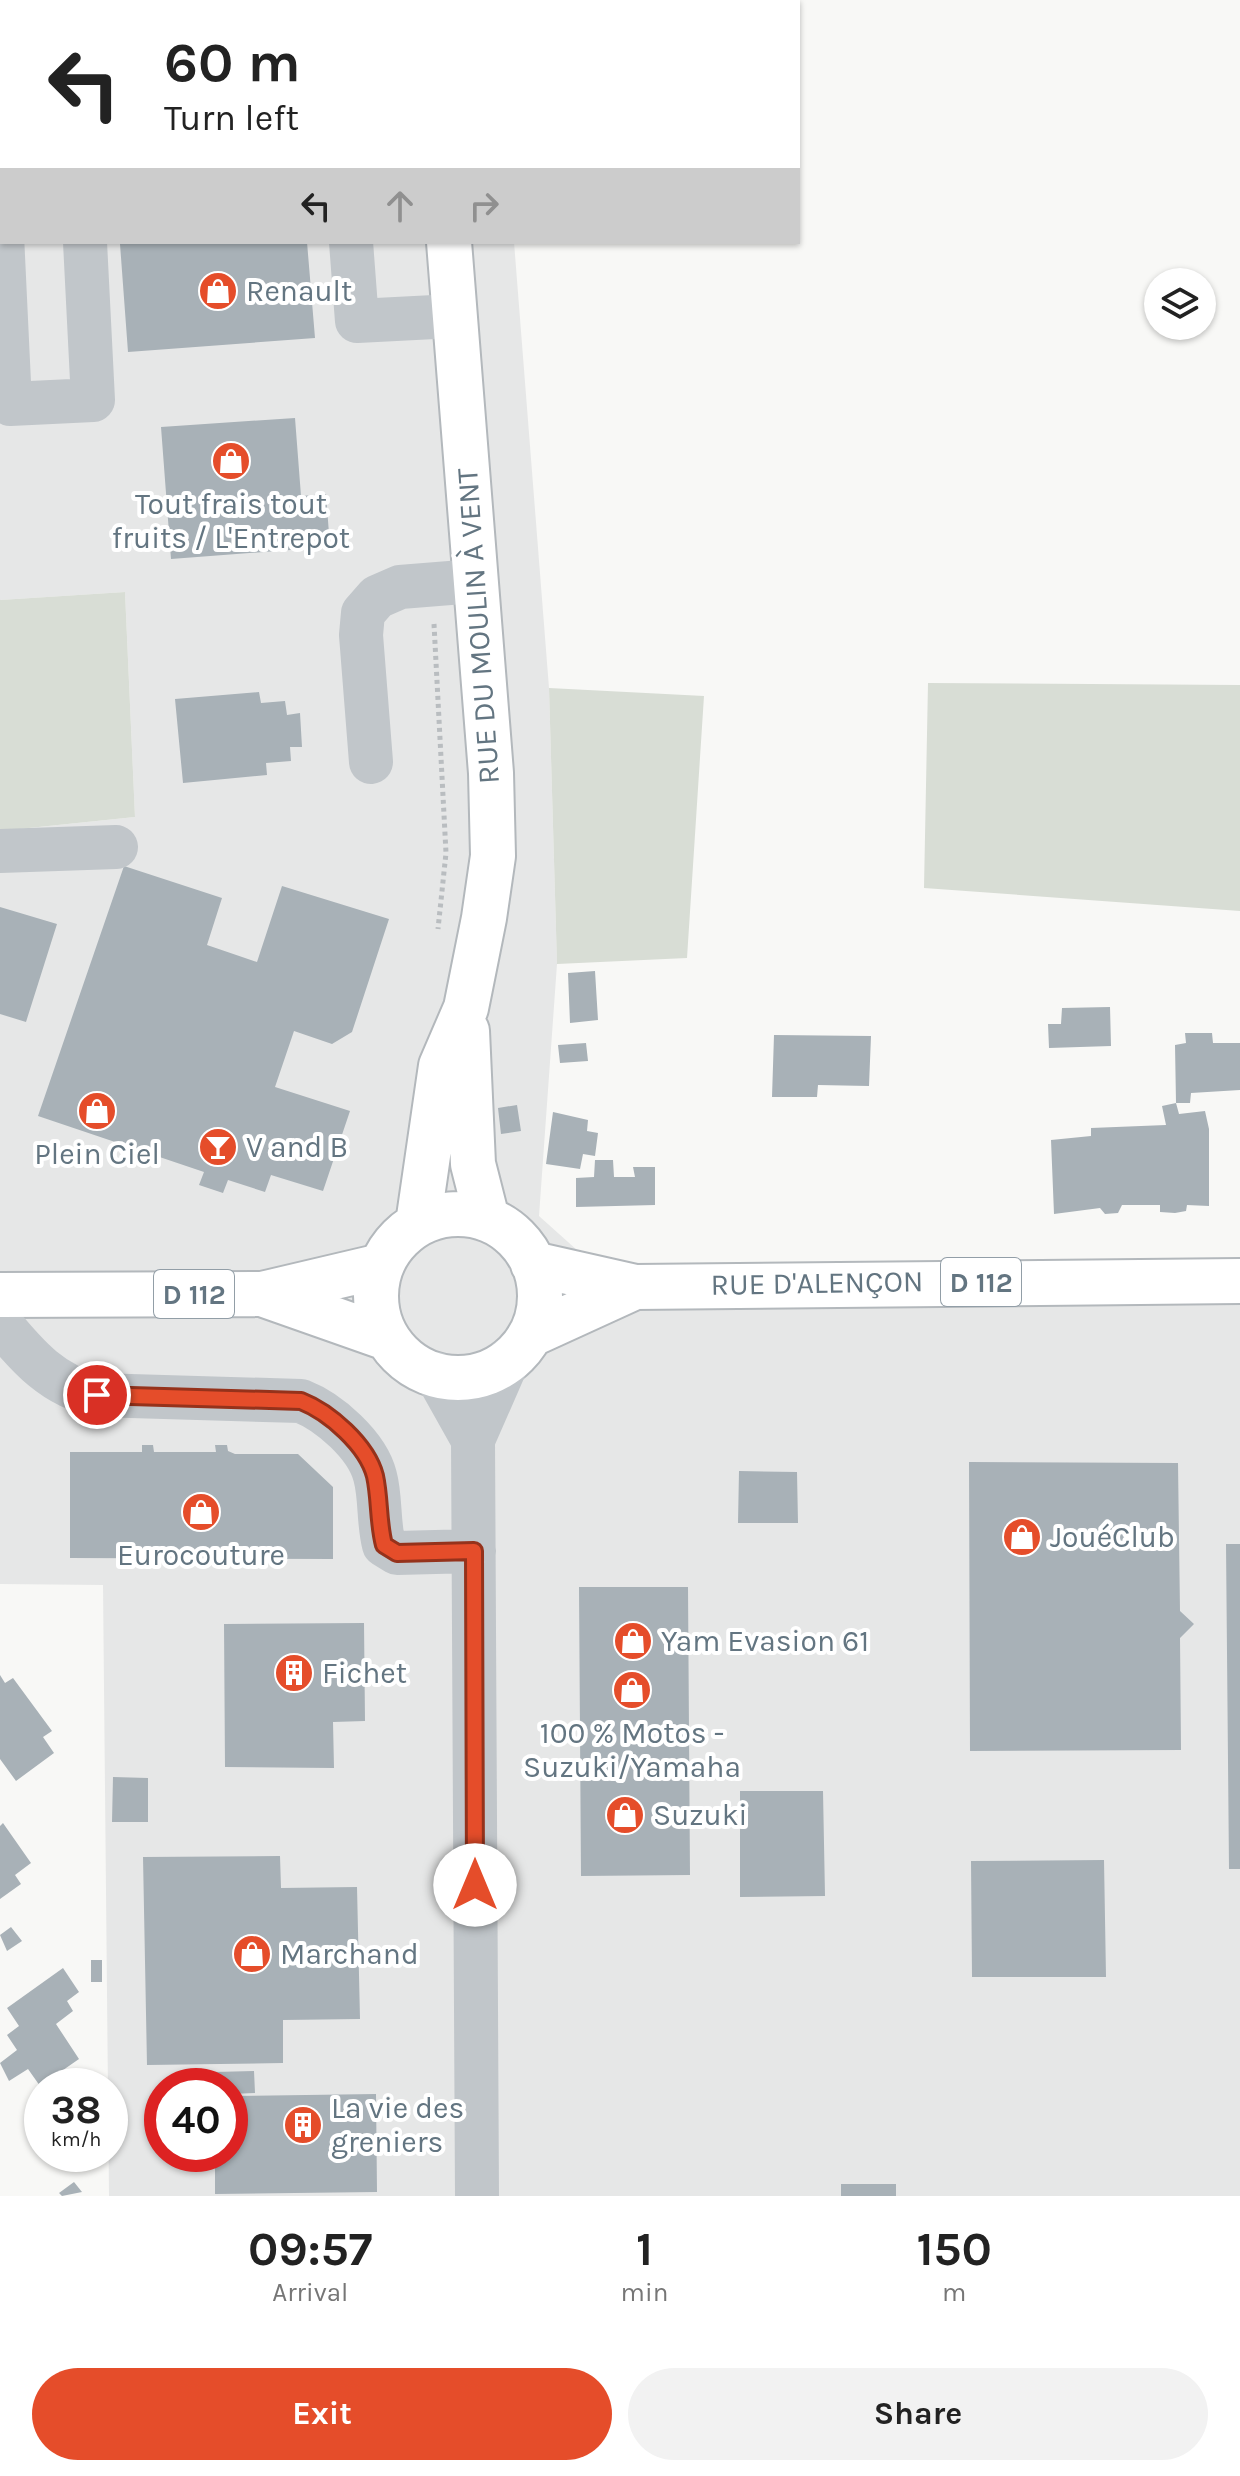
<!DOCTYPE html>
<html lang="en">
<head>
<meta charset="utf-8">
<style>
  body { margin:0; font-family:Karla,sans-serif; background:#f2f2f2; color:#222; height:100vh; display:flex; flex-direction:column; font-size:30px; white-space:nowrap }
  * { box-sizing:border-box; margin:0 }
  p { font-size:26px; color:#767676 }
  .icon { flex:none; width:44px; height:44px; fill:none; stroke:currentColor; stroke-width:2; stroke-linecap:round; stroke-linejoin:round }
  .map { position:relative; height:2196px; overflow:hidden }
  .panel { display:flex; flex-direction:column; background:#fff; flex:1 }
  .panel>* { flex:none }
  .banner { position:absolute; left:0px; top:0px; width:800px; height:244px; box-shadow:0 2px 6px #0004; background:#fff; color:#222; overflow:hidden }
  .buttons { position:absolute; left:1144px; top:268px; display:grid; gap:16px }
  .buttons a { display:grid; place-items:center; width:72px; height:72px; border-radius:50%; background:#fff; box-shadow:0 2px 6px #0004; font-size:40px }
  .speed { position:absolute; left:24px; top:2068px; display:flex; gap:16px; font-size:40px; font-weight:700; text-align:center }
  .speed>* { display:grid; place-content:center; width:104px; height:104px; border-radius:50%; background:#fff; box-shadow:0 2px 6px #0004; line-height:1 }
  .speed small { font-size:20px; font-weight:400 }
  .speed .limit { border:12px solid #d22; background:#fff; color:#111 }
  .pin { position:absolute; display:grid; place-items:center; width:68px; height:68px; color:#fff; margin:-34px; border:4px solid #fff; border-radius:50%; box-shadow:0 2px 8px #0007 }
  .me { position:absolute; width:88px; margin:-44px; rotate:0deg; stroke-linejoin:round; filter:drop-shadow(0 0 6px #0008) }
  .turn { display:flex; align-items:center; gap:28px; height:168px; padding:0 32px; font-size:36px }
  .turn .icon { width:104px; height:104px; stroke-width:2.5 }
  .turn b { display:block; font-size:56px; line-height:68px }
  .lanes { display:flex; align-items:center; height:76px; padding:0 32px; background:#0003; justify-content:center; gap:40px; direction:ltr }
  .lanes .off { opacity:.35 }
  .eta { display:flex; justify-content:space-evenly; align-items:center; height:136px; text-align:center }
  .eta b { font-size:48px; font-weight:700; line-height:56px }
  .action { display:flex; gap:16px; margin-top:auto; padding:16px 32px }
  .action a { flex:1; height:92px; border-radius:48px; background:#e54d2a; color:#fff; font-size:32px; font-weight:700; line-height:92px; text-align:center }
  .action a+a { background:#f2f2f2; color:#222 }
  .map>svg:first-child { display:block }
  .built { fill:#e6e7e7; fill-rule:evenodd }
  .green { fill:#d8ddd5 }
  .building { fill:#a8b1b7 }
  .lines { fill:none; stroke-linecap:round; stroke-linejoin:round }
  .major-casing { stroke:#b3b8bc; stroke-width:48 }
  .path { stroke:#b9bdc0; stroke-width:5; stroke-dasharray:4 4; stroke-linecap:butt }
  .minor { stroke:#c1c6ca; stroke-width:44 }
  .major { stroke:#fff; stroke-width:44 }
  .route-casing { stroke:#95321b; stroke-width:20 }
  .route { stroke:#e54d2a; stroke-width:14 }
  .labels { text-anchor:middle; dominant-baseline:central; stroke-width:8; stroke-linejoin:round; paint-order:stroke }
  .shield { fill:#fff; stroke:#929ea7; stroke-width:2 }
  .shield-label { font-size:28px; font-weight:bold; fill:#637581 }
  .poi-label { font-size:30px; fill:#637581; stroke:#fff; text-anchor:start }
  .street-label { font-size:30px; fill:#637581; stroke:#fff }
</style>
</head>
<body>
<div class="map">
<svg width="1240" height="2196" viewBox="0 0 1240 2196">
  <rect width="100%" height="100%" fill="#f8f8f6"/>
  <path class="built" d="M0,0h494l-492,2v240h512l35,446 8,276 -18,252 77,69 624,-6v917h-1131l-6,-611 -103,-1v-753l135,-14 -10,-225 -125,8zM162,2086h68v68h-68z"/>
  <path class="green" d="M125,592l10,225 -135,14v-231z
    M928,683l312,2v226l-316,-23z
    M549,688l155,8 -17,262 -130,6z"/>
  <path class="building" d="M146,242h161l8,96 -187,14 -8,-108z
    M295,418l6,78 25,-2 4,53 -159,12 -10,-132z
    M259,692l2,11 24,-2 2,14 13,-2 2,34h-12l1,14 -25,2 1,12 -84,8 -8,-84z
    M124,866l98,32 -15,47 50,17 25,-76 107,33 -37,113 -20,12 -38,-13 -19,56 75,24 -27,80 -52,-16 -6,17 -37,-12 -5,13 -24,-8 5,-13 -166,-56z
    M0,907l57,17 -31,98 -26,-8z
    M595,971l3,49 -28,3 -2,-50z
    M1110,1007l1,39 -62,2 -1,-24h13l1,-16z
    M1185,1033h27l1,10h27v47l-49,3 -1,10h-14l3,11 26,-3 4,18v77l-22,-1 -1,6 -11,2 -15,-1v-7h-38l-4,8 -13,1 -5,-6 -46,6 -3,-74 40,-4v-8l75,-3 -4,-19 14,-3 -1,-58 11,-2z
    M774,1035l97,1 -2,50 -51,-1 -1,12h-45z
    M586,1043l2,18 -28,2 -2,-18z
    M517,1105l4,26 -20,3 -3,-26z
    M553,1112l35,8 -1,11 11,2 -3,23 -12,-2 -3,15 -34,-5z
    M595,1160h18l1,17h21l-2,-10h22v38l-79,2v-29l18,-1z
    M142,1445h11l1,7h62l-1,-7h12l1,6 7,3h63l35,33v72l-263,-1v-106h72z
    M969,1462l209,1 2,148 14,13 -14,14 1,112 -211,1z
    M739,1471l58,1 1,51h-60z
    M1226,1544h14v325h-11z
    M579,1587h109l2,288 -109,1z
    M364,1623l1,98 -32,1 1,46 -109,-1 -1,-143z
    M0,1675l5,8 8,-5 39,53 -9,6 11,16 -38,28 -16,-22z
    M113,1777l35,1v44h-36z
    M740,1791h83l2,105 -85,1z
    M3,1823l28,40 -16,12 6,9 -21,15v-73z
    M280,1856l1,32 76,-1 3,132 -77,1v43l-136,2 -4,-208z
    M1104,1860l2,117h-134l-1,-116z
    M11,1927l11,14 -15,10 -7,-16z
    M91,1960h11v22h-11z
    M63,1968l16,24 -12,9 6,10 -17,13 23,35 -39,27 -12,-17 -19,12 -9,-18 17,-13 -10,-15 12,-9 -12,-18z
    M254,2071l1,22 -25,1v-8h-16v-14z
    M376,2094l1,98 -162,2v-40h15v-58z
    M74,2182l8,10 -20,4 -3,-3z
    M841,2184h55v12h-55z"/>
  <g class="lines">
    <defs>
      <path id="major" d="M431,0v2
        M467,1031l6,133 14,55
        M376 1296a82 82 0 1 1 164 0a82 82 0 1 1-164 0Z
        M418,1224l23,-158 25,-58 18,-90 9,-62 -2,-83 -42,-531
        M533,1264l102,23 605,-6
        M262,1294l125,44
        M0,1295l262,-1 119,-28
        M530,1335l105,-48"/>
    </defs>
    <use href="#major" class="major-casing"/>
    <path class="path" d="M434,624l12,229 -8,76"/>
    <path class="minor" d="M0,175h2
      M2,235l8,169 83,-4 -8,-158
      M351,242l6,79 97,-5
      M371,762l-10,-127 2,-22 14,-16 23,-10 75,-6
      M0,851l116,-4
      M0,1323c27,33 54,64 97,72l204,6c28,11 66,44 74,75 6,22 3,46 9,69l13,8 77,-2
      M436,1374l37,66
      M477,2196l-4,-756 35,-80"/>
    <use href="#major" class="major"/>
  </g>
  <g class="lines">
    <defs>
      <path id="route" d="M97,1395l204,6c28,11 66,44 74,75 5,23 3,46 9,69l13,8 77,-2 1,334"/>
    </defs>
    <use href="#route" class="route-casing"/>
    <use href="#route" class="route"/>
  </g>
  <defs>
    <symbol id="shop-disc" viewBox="-11 -11 22 22"><circle r="9.5" fill="#e54d2a" stroke="#fff"/><path d="M-5-2.5h2.3a2.7 3.5 0 0 1 5.4 0H5L5.5 6h-11ZM-1.5-2.5h3a1.5 2.3 0 0 0-3 0Z" fill="#fff"/></symbol>
    <symbol id="bar-disc" viewBox="-11 -11 22 22"><circle r="9.5" fill="#e54d2a" stroke="#fff"/><path d="M-6-5H6L.8 .8V4.5H3.5V6h-7V4.5H-.8V.8Z" fill="#fff"/></symbol>
    <symbol id="building-disc" viewBox="-11 -11 22 22"><circle r="9.5" fill="#e54d2a" stroke="#fff"/><path d="M-4-6H4V6H1V3H-1V6H-4ZM-2.5-4.3h1.7v1.8h-1.7ZM.8-4.3h1.7v1.8H.8ZM-2.5-1h1.7V.8h-1.7ZM.8-1h1.7V.8H.8Z" fill="#fff"/></symbol>
  </defs>
  <g fill-rule="evenodd">
    <use href="#shop-disc" x="196" y="269" width="44" height="44"/>
    <use href="#shop-disc" x="209" y="439" width="44" height="44"/>
    <use href="#shop-disc" x="75" y="1089" width="44" height="44"/>
    <use href="#bar-disc" x="196" y="1125" width="44" height="44"/>
    <use href="#shop-disc" x="179" y="1490" width="44" height="44"/>
    <use href="#shop-disc" x="1000" y="1515" width="44" height="44"/>
    <use href="#shop-disc" x="611" y="1619" width="44" height="44"/>
    <use href="#building-disc" x="272" y="1651" width="44" height="44"/>
    <use href="#shop-disc" x="610" y="1668" width="44" height="44"/>
    <use href="#shop-disc" x="603" y="1793" width="44" height="44"/>
    <use href="#shop-disc" x="230" y="1932" width="44" height="44"/>
    <use href="#building-disc" x="281" y="2103" width="44" height="44"/>
  </g>
  <g class="labels">
    <g class="shield">
      <rect x="941" y="1258" width="80" height="48" rx="6"/>
      <rect x="154" y="1270" width="80" height="48" rx="6"/>
    </g>
    <g class="shield-label">
      <text x="981" y="1282">D 112</text>
      <text x="194" y="1294">D 112</text>
    </g>
    <g class="poi-label">
      <text x="246" y="291">Renault</text>
      <text x="231" y="504" text-anchor="middle">Tout frais tout<tspan x="231" dy="34">fruits / L'Entrepot</tspan></text>
      <text x="246" y="1147">V and B</text>
      <text x="97" y="1154" text-anchor="middle">Plein Ciel</text>
      <text x="1050" y="1537">JouéClub</text>
      <text x="201" y="1555" text-anchor="middle">Eurocouture</text>
      <text x="661" y="1641">Yam Evasion 61</text>
      <text x="322" y="1673">Fichet</text>
      <text x="632" y="1733" text-anchor="middle">100 % Motos -<tspan x="632" dy="34">Suzuki/Yamaha</tspan></text>
      <text x="653" y="1815">Suzuki</text>
      <text x="280" y="1954">Marchand</text>
      <text x="331" y="2108">La vie des<tspan x="331" dy="34">greniers</tspan></text>
    </g>
    <g class="street-label">
      <text transform="translate(478 626) rotate(-94)">RUE DU MOULIN À VENT</text>
      <text transform="translate(817 1283) rotate(-1)">RUE D'ALENÇON</text>
    </g>
  </g>
</svg>
<div class="buttons">
<a><svg class="icon" aria-label="layers" viewBox="0 0 24 24"><path d="M12 4l9 5-9 5-9-5zM3 14l9 5 9-5"/></svg></a>
</div>
<div class="speed"><div>38<small>km/h</small></div><div class="limit">40</div></div>
<div class="pin" style="left:97px;top:1395px;background:#d93025"><svg class="icon" aria-label="arrive" viewBox="0 0 24 24"><path d="M6 21V4h12l-3 4 3 4H6"/></svg></div>
<svg class="me" style="left:475px;top:1885px" viewBox="-20 -20 40 40"><circle r="19" fill="#fff"/><path d="M0-13L10 11 0 6-10 11z" fill="#e54d2a"/></svg>
<div class="banner">
<div class="turn"><svg class="icon" aria-label="left" viewBox="0 0 24 24"><path d="M17 20v-9H6M10 6l-5 5 5 5"/></svg><div><b>60 m</b>Turn left</div></div>
<div class="lanes"><svg class="icon" aria-label="left" viewBox="0 0 24 24"><path d="M17 20v-9H6M10 6l-5 5 5 5"/></svg><svg class="icon off" aria-label="ahead" viewBox="0 0 24 24"><path d="M12 20V5M6 11l6-6 6 6"/></svg><svg class="icon off" aria-label="right" viewBox="0 0 24 24"><path d="M7 20v-9h11M14 6l5 5-5 5"/></svg></div>
</div>
</div>
<section class="panel">
<div class="eta">
<div><b>09:57</b><p>Arrival</p></div>
<div><b>1</b><p>min</p></div>
<div><b>150</b><p>m</p></div>
</div>
<div class="action"><a>Exit</a><a>Share</a></div>
</section>
</body>
</html>
